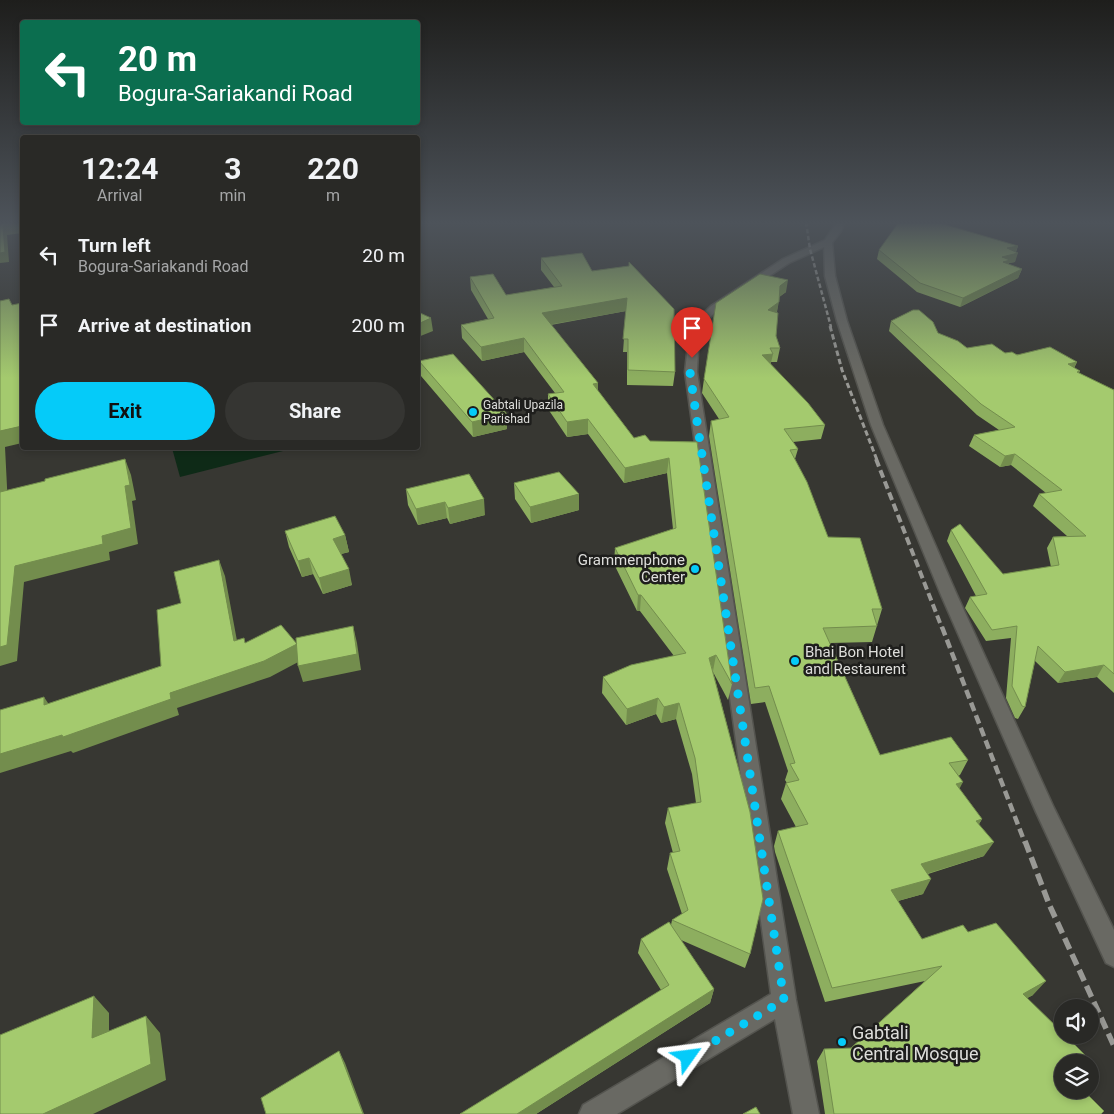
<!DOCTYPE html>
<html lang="en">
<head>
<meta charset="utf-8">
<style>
  body { margin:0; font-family:Roboto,sans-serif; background:#353532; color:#f1f3f6; height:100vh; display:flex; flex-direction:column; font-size:19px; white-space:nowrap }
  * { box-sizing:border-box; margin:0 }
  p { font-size:16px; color:#a5a6a7 }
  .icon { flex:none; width:28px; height:28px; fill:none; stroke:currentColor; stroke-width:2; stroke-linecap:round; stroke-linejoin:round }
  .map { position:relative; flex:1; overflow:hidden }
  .drawer { position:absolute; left:20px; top:135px; width:400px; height:315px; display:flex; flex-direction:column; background:#292926; border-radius:5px; box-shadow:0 2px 8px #0003,0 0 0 1px #454543 }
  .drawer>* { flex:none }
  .guide { position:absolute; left:20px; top:20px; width:400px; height:105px; border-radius:5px; box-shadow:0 2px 8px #0003,0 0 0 1px #454543; background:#0b6e4f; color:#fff; overflow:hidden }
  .tools { position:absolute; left:1054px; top:999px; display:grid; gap:10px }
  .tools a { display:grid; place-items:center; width:45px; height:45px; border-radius:50%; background:#292926; box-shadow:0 2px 8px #0003,0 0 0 1px #454543; font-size:25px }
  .pin { position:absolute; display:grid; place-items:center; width:42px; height:42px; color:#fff; margin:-51px -21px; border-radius:50% 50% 50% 0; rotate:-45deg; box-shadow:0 0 5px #0007 }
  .pin .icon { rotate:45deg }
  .me { position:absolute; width:55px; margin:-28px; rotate:59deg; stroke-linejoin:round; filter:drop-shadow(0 0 4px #0008) }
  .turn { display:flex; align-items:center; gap:18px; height:105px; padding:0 15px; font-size:22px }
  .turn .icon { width:65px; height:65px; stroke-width:2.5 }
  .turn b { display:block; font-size:35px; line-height:42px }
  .eta { display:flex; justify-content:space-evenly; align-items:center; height:85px; text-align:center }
  .eta b { font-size:30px; font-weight:700; line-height:35px }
  .action { display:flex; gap:10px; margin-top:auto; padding:10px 15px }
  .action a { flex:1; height:58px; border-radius:30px; background:#05cbf9; color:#111; font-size:20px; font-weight:700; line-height:58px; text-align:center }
  .action a+a { background:#353532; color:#f1f3f6 }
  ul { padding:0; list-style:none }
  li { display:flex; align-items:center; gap:15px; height:70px; padding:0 15px }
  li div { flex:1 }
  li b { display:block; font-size:19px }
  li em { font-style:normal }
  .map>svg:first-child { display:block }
  .water { fill:#0e2a17 }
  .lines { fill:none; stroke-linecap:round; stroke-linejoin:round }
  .street-casing { stroke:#54544f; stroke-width:3 }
  .secondary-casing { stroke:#54544f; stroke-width:3 }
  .street { fill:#696963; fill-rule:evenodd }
  .secondary { fill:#696963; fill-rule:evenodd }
  .rail-far4 { stroke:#999995; stroke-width:2.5; stroke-dasharray:4.5 2.5; stroke-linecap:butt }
  .rail-far3 { stroke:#999995; stroke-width:3; stroke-dasharray:5.5 3; stroke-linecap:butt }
  .rail-far2 { stroke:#999995; stroke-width:4; stroke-dasharray:8 4; stroke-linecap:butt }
  .rail-far1 { stroke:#999995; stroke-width:4.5; stroke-dasharray:9 4.5; stroke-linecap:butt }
  .rail { stroke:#999995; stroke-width:5.5; stroke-dasharray:12 5.5; stroke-linecap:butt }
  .wall { fill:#8dae5f }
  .shaded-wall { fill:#738d4d }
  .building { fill:#a4ca6e; stroke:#738d4d }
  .route { stroke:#05cbf9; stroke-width:9; stroke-dasharray:0 16.2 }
  .poi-dot { fill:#05cbf9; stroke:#1e1e1c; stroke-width:2 }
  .labels { text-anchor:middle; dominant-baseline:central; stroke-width:5; stroke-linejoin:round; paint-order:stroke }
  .far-poi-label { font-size:12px; fill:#dededb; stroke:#1e1e1c; text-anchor:start }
  .poi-label { font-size:15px; fill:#dededb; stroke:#1e1e1c; text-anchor:end }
  .near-poi-label { font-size:18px; fill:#dededb; stroke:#1e1e1c; text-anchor:start }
</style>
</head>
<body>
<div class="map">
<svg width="1114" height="1114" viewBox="0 0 1114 1114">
  <rect width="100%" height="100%" fill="#373732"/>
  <path class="water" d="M172,448h123l-115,29z"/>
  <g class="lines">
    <defs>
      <path id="street" d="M828,239l4,3 3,34 12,45 36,104 74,170 97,213 60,122v37l-8,-4 -70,-151 -95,-217 -70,-170 -34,-104 -12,-45 -1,-34z"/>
      <path id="secondary" d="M837,222h8l-4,9 -10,13 -42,19 -72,47 -18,19 -2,43 99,628 23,114h-26l-18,-95 -158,95h-38l4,-9 188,-111 -86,-622 5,-46 21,-20 72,-47 42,-19z"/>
    </defs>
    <use href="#street" class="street-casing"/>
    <use href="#secondary" class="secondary-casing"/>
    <use href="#street" class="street"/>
    <use href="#secondary" class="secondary"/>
    <path class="rail-far4" d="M806,222l4,27 21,78"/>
    <path class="rail-far3" d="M830,326l12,44 35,90"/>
    <path class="rail-far2" d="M876,459l66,169"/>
    <path class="rail-far1" d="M942,627l83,216"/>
    <path class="rail" d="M1025,841l24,63 65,142"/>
  </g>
  <path class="wall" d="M1018,246l-2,6 -1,10 -6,1v2l13,4 -4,9 -58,29 -43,-15 -40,-33 2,-9z
    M582,253l10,18 37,-5v-4l45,47 1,63 -2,14 -46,-1v-33h-4l3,-41 -75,14 47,58v8l36,47 11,-3 5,6 47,1 35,242 -4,16 -15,-28 37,140 13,87 -13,55 -5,14 -64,-28 33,49 -4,14 -174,111h-76l201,-124 -23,-37 3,-14 28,-17 2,3 1,-5 10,-6 -15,-45 3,-16h3l-8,-30 3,-15 28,-5 -4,-29 -16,-55 -15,4 -5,-9 -30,11 -24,-32 1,-16 28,-12 43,-9 -34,-45h-3l-23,-47 1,-16 58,-19 -6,-56 -43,10 -36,-49 -21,3 -19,-28v-15l7,-1 -31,-41 -42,9 -20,-23 -1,-13 27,-6 -17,-29 -1,-13 23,-3 13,21 48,-8 -13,-17v-12z
    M760,274l26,18 -7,5 -2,15 -1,24 4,12 -3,14h-6v3l54,60 -4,14 -28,3 5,7 -3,10 33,78 54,72 -10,33 -42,1 50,112 88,5 -8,15 -2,1 1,13 23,30 -3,5 5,32 -56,18 -5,20 -25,7 24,38 46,-7 65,63 -6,3 35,92 39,24h-276l-8,-53 7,-12 27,-1 74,-67 -100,21 -50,-150 -1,-6 4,-15 18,-4 -15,-28 5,-16h1l-2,-3 3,-9 -23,-69 -14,2 -42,-268 2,-15 8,-2 -17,-26 2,-14z
    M891,321l47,12 29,15 110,14 -3,6 6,3 -1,2 35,17v303l-17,-16 -39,6 -23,-22 -10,46 -7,12 -3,-1 -9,-20 5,-60 -25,3 -21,-33 5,-11 6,-1 -29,-55 4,-11 52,44 48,-7 -4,-19 6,-11 14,-1 -34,-30 6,-12 7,-1 -35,-28 -11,2 -31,-21 5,-11 25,-5 -22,-15 -88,-84z
    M419,361l88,68 -34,8 -52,-61z
    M514,483l65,27 -48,13 -16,-24z
    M406,489l79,26 -35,9 -3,-6 -29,7 -10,-20z
    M285,531l60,4 4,17 -8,2 11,31 -29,9 -10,-20 -11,3 -13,-30z"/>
  <path class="shaded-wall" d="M22,222v11l-15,2 2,27 -9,1v-10l3,-27z
    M1018,246l-3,8 3,-1 -3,9 -6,1 -2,6 -8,-4 8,-17z
    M1022,269l-4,9 -58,29 3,-9z
    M788,280l-2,12 -8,6 2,-12z
    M627,298l-1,13 -84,15v-13z
    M779,302l-3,13 -8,-5z
    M431,318l2,13 -15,6v-13z
    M524,338v14l-42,9 -1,-14z
    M773,354l-3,13 -8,-12z
    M1077,362l-5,10 -4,-8z
    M598,383v15l-5,-14z
    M507,414v15l-34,8 -1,-15z
    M588,419v15l-21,3v-15z
    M22,426v17l-17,4 3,60 -8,-15v-61z
    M1015,454l-4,11 -11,2 5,-11z
    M669,458l-2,15 -43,10 1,-15z
    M125,459l6,16 5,25 -4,1 6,43 -29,8 1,8 -86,22 -7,79 -17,5v-19l15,-81 87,-30 23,-50z
    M579,494v16l-48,13 -1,-16z
    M484,499l1,16 -35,9 -2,-16z
    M445,502l2,16 -29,7 -2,-16z
    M345,535l4,17 -12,3 -4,-16z
    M309,558l4,16 -11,3 -4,-16z
    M219,560l6,16 15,81 -6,-16z
    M349,569l3,16 -29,9 -4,-16z
    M638,595h3l-1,16h-3z
    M353,626l4,17 4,27 -58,12 -5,-16z
    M297,644l5,16 -32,17 -93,31 2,7 -106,38 -2,-2 -71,22v-19l170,-61z
    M716,655l-3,16 -4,-13z
    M1104,665l-7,12 -39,6 7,-11z
    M44,697l10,15 -10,-7z
    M658,698l-2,16 -30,11 1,-16z
    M679,703l-3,16 -15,4 3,-16z
    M963,782l-8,15 1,-13z
    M982,819l-9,15 3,-13z
    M994,842l-10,14 -71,22 8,-14z
    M931,879l-8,15 -40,11 8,-15z
    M1046,981l-13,14 -22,12 12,-13z
    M714,989l-4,14 -174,111h-19z
    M94,996l15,17v41l-17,-16z
    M146,1016l14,17 6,47 -73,34h-50z
    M339,1051l6,12 19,51h-1z"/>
  <path class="building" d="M0,222h22l-19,4 2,26 -5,1z
    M899,222h37l82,24 -11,2 11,5 -16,4 8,3 -7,2 19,7 -59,29 -43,-15 -41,-33z
    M582,253l10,18 37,-5v-4l45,47 1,63 -47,-2v-31h-5l4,-41 -85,15 56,70 -5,1 41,54 11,-3 5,6 47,1 35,242 -16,-29 -7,3 41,154 13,87 -13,55 -78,-34 16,-10 -18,-57 10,-2 -12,-43 33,-6 -6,-44 -16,-55 -15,4 -6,-9 -31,11 -24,-32 28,-12 55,-12 -45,-58h-3l-23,-47 61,-20 -7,-70 -44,10 -37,-49 -21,3 -19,-28 16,-2 -40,-54 -43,9 -20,-22 33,-7 -24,-41 23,-3 13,21 56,-9 -21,-28z
    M760,274l28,6 -8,6 -1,16 -11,8 10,3 -2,23 4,12h-10l3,6 -11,1 46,48 17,22 -41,4 14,20 -8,1 17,32 21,55 32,1 22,71h-10l5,17 -54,2 57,127 71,-18 17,23 -19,3 14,19 -7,2 26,35 -6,2 18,21 -73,22 10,15 -40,11 31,49 41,-14 5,7 28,-9 50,58 -23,13 39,38v3h3l27,27 -2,2v-2h-28v28h21l21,21 -3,3h-267l-10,-65 27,-1 91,-82 -110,22 -52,-151 -2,-6 30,-7 -22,-41 13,-3 -9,-16 5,-1 -26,-77 -14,2 -44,-267 18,-4 -25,-38 12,-76z
    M9,299l3,6 10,-2v123l-22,5v-130z
    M913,310h6l14,12 5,11 20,8 9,7 25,-4 13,9 7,-1 5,3 33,-8 27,15 -9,2 12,7 -3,1 37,18v284l-10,-9 -39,7 -27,-26 -13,61 -3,-1 -10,-20 5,-60 -25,4 -22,-33 17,-3 -36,-64 9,-6 43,50 56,-9 -6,-28 33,-1 -47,-42 23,-4 -47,-36 -10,2 -31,-21 41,-8 -34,-23 -90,-83z
    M418,312l13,6 -13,6z
    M453,354l54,60 -35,8 -53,-61z
    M125,459l5,26 -5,1 6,42 -29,8 1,8 -88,22 -8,79 -7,2v-155l45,-11v-2z
    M559,472l20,22 -49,13 -16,-24z
    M469,474l15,25 -36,9 -3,-6 -29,7 -10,-20z
    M335,516l10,19 -12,4 16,30 -30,9 -10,-20 -11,3 -13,-30z
    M219,560l15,81 10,-3 1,5 36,-18 16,19 -33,17 -94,32 1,6 -108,38 -1,-2 -62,19v-44l44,-13v8l117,-39 -4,-56 24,-7 -7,-31z
    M353,626l4,28 -59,12 -2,-28z
    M669,922l45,67 -197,125h-57l209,-129 -28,-46z
    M94,996l-2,42 54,-22 5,48 -108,50h-43v-79z
    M339,1051l24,63h-97l-5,-16z
    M756,1107l4,7h-17z"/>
  <linearGradient id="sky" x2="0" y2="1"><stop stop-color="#1e1e1c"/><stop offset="0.59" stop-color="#4d535a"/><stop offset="1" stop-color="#4d535a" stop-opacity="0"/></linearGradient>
  <rect width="1114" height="378" fill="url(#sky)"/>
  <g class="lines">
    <path class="route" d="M688,1057l96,-57 -86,-572 -8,-56 2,-14"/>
  </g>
  <g class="poi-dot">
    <circle cx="473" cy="412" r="5"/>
    <circle cx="695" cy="569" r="5"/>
    <circle cx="795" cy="661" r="5"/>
    <circle cx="842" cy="1042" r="5"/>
  </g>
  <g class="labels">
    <g class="far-poi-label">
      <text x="483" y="405">Gabtali Upazila<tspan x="483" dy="14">Parishad</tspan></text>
    </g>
    <g class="poi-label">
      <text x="685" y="560">Grammenphone<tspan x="685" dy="17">Center</tspan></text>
      <text x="805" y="652" text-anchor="start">Bhai Bon Hotel<tspan x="805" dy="17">and Restaurent</tspan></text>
    </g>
    <g class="near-poi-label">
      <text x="852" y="1032">Gabtali<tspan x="852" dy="21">Central Mosque</tspan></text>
    </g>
  </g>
</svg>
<div class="tools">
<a><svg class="icon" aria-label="sound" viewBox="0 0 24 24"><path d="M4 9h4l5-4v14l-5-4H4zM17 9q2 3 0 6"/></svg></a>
<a><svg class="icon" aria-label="layers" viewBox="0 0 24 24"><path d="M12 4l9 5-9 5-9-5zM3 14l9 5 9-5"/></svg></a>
</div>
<div class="pin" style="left:692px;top:358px;background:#d93025"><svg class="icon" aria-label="arrive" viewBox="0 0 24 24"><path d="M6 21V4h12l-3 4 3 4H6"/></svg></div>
<svg class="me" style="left:688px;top:1057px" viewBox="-20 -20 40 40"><path d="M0-17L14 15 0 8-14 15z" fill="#05cbf9" stroke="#fff" stroke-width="4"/></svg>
<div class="guide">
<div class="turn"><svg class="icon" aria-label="left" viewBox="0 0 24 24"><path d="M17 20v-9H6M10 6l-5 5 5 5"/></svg><div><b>20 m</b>Bogura-Sariakandi Road</div></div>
</div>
<section class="drawer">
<div class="eta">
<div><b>12:24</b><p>Arrival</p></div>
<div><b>3</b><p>min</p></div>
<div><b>220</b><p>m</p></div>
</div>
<ul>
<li><svg class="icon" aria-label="left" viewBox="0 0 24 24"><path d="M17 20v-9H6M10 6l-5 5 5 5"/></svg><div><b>Turn left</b><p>Bogura-Sariakandi Road</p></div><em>20 m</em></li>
<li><svg class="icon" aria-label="arrive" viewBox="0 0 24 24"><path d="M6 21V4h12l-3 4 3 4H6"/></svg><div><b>Arrive at destination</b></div><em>200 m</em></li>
</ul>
<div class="action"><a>Exit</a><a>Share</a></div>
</section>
</div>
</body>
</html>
